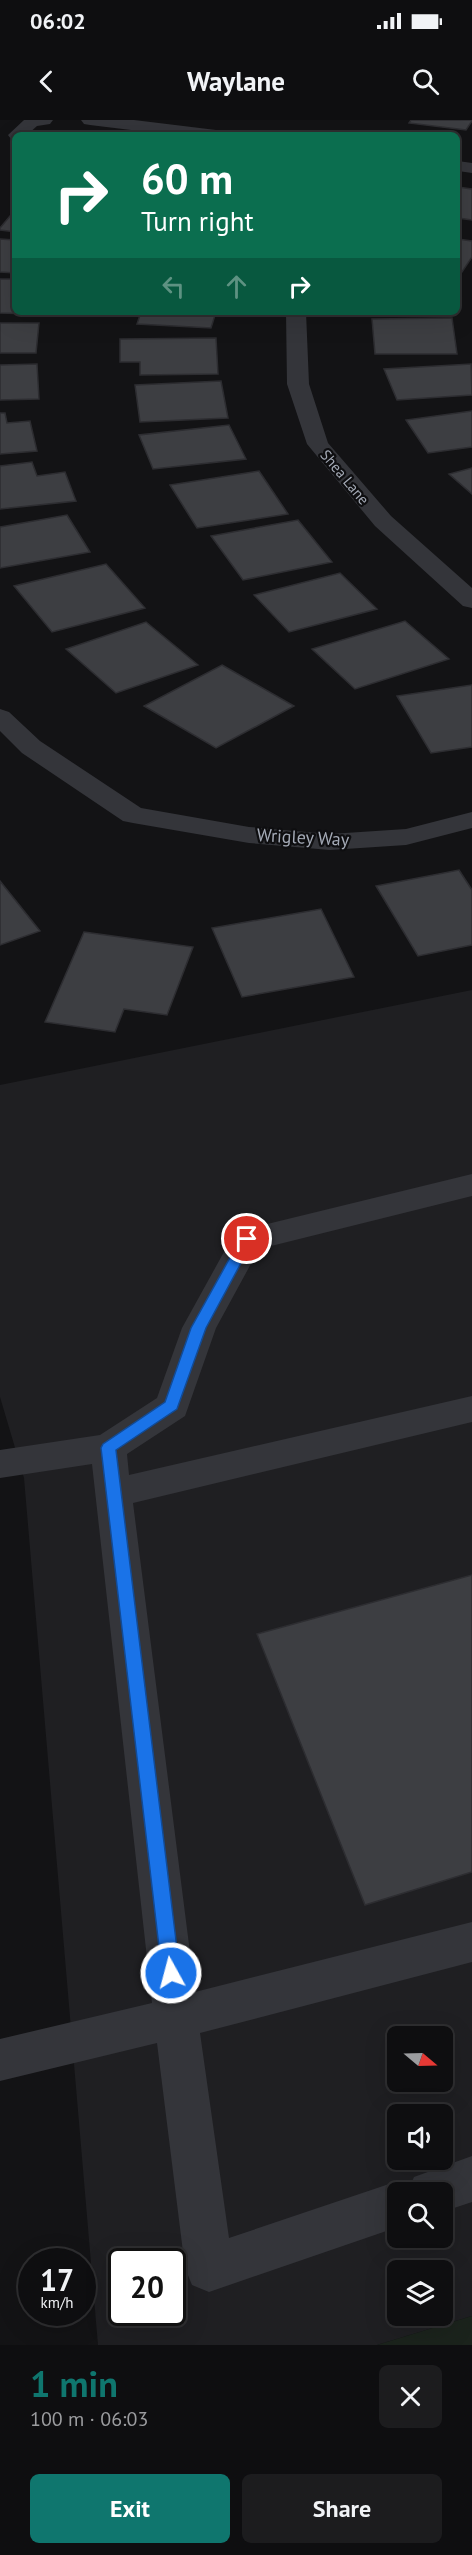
<!DOCTYPE html>
<html lang="en">
<head>
<meta charset="utf-8">
<style>
  body { margin:0; font-family:"PT Sans",sans-serif; background:#1c1c1e; color:#f1f3f6; height:100vh; display:flex; flex-direction:column; font-size:22px; white-space:nowrap }
  * { box-sizing:border-box; margin:0 }
  p { font-size:20px; color:#9b9c9f }
  .icon { flex:none; width:33px; height:33px; fill:none; stroke:currentColor; stroke-width:2; stroke-linecap:round; stroke-linejoin:round }
  .map { position:relative; height:2225px; overflow:hidden }
  .side { display:flex; flex-direction:column; background:#0e0e10; flex:1 }
  .side>* { flex:none }
  .top-card { position:absolute; left:12px; top:12px; width:448px; height:183px; border-radius:9px; box-shadow:0 6px 24px #0002,0 0 0 2px #2e2e30; background:#0b6e4f; color:#fff; overflow:hidden }
  .needle { width:39px; rotate:109deg }
  .controls { position:absolute; left:387px; top:1906px; display:grid; gap:12px }
  .controls a { display:grid; place-items:center; width:66px; height:66px; border-radius:9px; background:#0e0e10; box-shadow:0 6px 24px #0002,0 0 0 2px #2e2e30; font-size:30px }
  .speed { position:absolute; left:18px; top:2128px; display:flex; gap:12px; font-size:30px; font-weight:700; text-align:center }
  .speed>* { display:grid; place-content:center; width:78px; height:78px; border-radius:50%; background:#0e0e10; box-shadow:0 6px 24px #0002,0 0 0 2px #2e2e30; line-height:1 }
  .speed small { font-size:15px; font-weight:400 }
  .speed .limit { border:3px solid #111; border-radius:9px; background:#fff; color:#111 }
  .pin { position:absolute; display:grid; place-items:center; width:51px; height:51px; color:#fff; margin:-26px; border:3px solid #fff; border-radius:50%; box-shadow:0 2px 6px #0007 }
  .me { position:absolute; width:66px; margin:-33px; rotate:353deg; stroke-linejoin:round; filter:drop-shadow(0 0 4px #0008) }
  .turn { display:flex; align-items:center; gap:21px; height:126px; padding:0 30px; font-size:27px }
  .turn .icon { width:78px; height:78px; stroke-width:2.5 }
  .turn b { display:block; font-size:42px; line-height:51px }
  .lanes { display:flex; align-items:center; height:57px; padding:0 30px; background:#0003; justify-content:center; gap:30px; direction:ltr }
  .lanes .off { opacity:.35 }
  .round { display:grid; place-items:center; flex:none; width:63px; height:63px; border-radius:9px; background:#1c1c1e }
  .head { display:flex; align-items:center; justify-content:space-between; height:102px; padding:0 30px }
  h1 { font-size:36px; font-weight:800; line-height:45px; color:#0f766e }
  .primary-button { display:flex; gap:12px; margin-top:auto; padding:12px 30px }
  .primary-button a { flex:1; height:69px; border-radius:9px; background:#0f766e; color:#fff; font-size:24px; font-weight:800; line-height:69px; text-align:center }
  .primary-button a+a { background:#1c1c1e; color:#f1f3f6 }
  .status { display:flex; justify-content:space-between; align-items:center; height:42px; padding:0 30px; background:#0e0e10; direction:ltr }
  .status svg { height:16px; fill:currentColor }
  header { display:flex; justify-content:space-between; align-items:center; height:78px; padding:0 30px; background:#0e0e10; font-size:27px; font-weight:800 }
  .map>svg:first-child { display:block }
  .built { fill:#1f1f22; fill-rule:evenodd }
  .green { fill:#1b231c }
  .building { fill:#3d3e42; stroke:#2d2d31; stroke-width:1.5 }
  .lines { fill:none; stroke-linecap:round; stroke-linejoin:round }
  .service { fill:#34353a; fill-rule:evenodd }
  .minor { fill:#34353a; fill-rule:evenodd }
  .route { fill:#1a73e8; stroke:#114b97; stroke-width:1.5 }
  .labels { text-anchor:middle; dominant-baseline:central; stroke-width:4.5; stroke-linejoin:round; paint-order:stroke }
  .far-street-label { font-size:15px; fill:#a4aab6; stroke:#0e0e10 }
  .street-label { font-size:18px; fill:#a4aab6; stroke:#0e0e10 }
</style>
</head>
<body>
<div class="status"><b>06:02</b><svg viewBox="0 0 49 12"><path d="M0 12V9h3v3zM5 12V6h3v6zM10 12V3h3v9zM15 12V0h3v12zM26 1h20v11H26zM47 4h2v5h-2z"/></svg></div>
<header><svg class="icon" aria-label="back" viewBox="0 0 24 24"><path d="M15 5l-7 7 7 7"/></svg>Waylane<svg class="icon" aria-label="search" viewBox="0 0 24 24"><circle cx="10" cy="10" r="6"/><path d="M15 15l6 6"/></svg></header>
<div class="map">
<svg width="472" height="2225" viewBox="0 0 472 2225">
  <rect width="100%" height="100%" fill="#131315"/>
  <path class="built" d="M472,870v1326l-95,29h-279l-74,-867 -24,-81v-312zM398,1917h44v45h-44zM398,1995h44v45h-44zM398,2073h44v45h-44zM122,2142h50v51h-50zM398,2151h44v45h-44z"/>
  <path class="green" d="M472,2196v29h-95z"/>
  <path class="building" d="M411,0h61v1l-6,9 -57,-7z
    M458,67l14,2v31l-14,-2z
    M15,90v22l-15,-2v-2z
    M0,119l15,1v33l-15,-1z
    M458,119l14,2v16l-10,15h-4z
    M0,159h15v33h17l-1,2 -31,-1z
    M141,192h75l-5,16 -74,-4z
    M452,198l5,36h-82l-3,-35z
    M0,203h39l-3,30h-36z
    M216,218l2,36 -78,1v-13h-20v-23z
    M37,244l2,35 -39,1v-35z
    M471,244l1,31 -75,5 -13,-31z
    M221,261l7,37 -88,4 -5,-37z
    M472,291v36l-44,6 -22,-33z
    M0,293h5l2,10 23,-2 7,30 -37,3z
    M229,305l17,34 -93,10 -14,-34z
    M32,342l5,14 28,-4 11,29 -76,8v-43z
    M472,348v26l-23,-20z
    M259,351l29,43 -91,14 -27,-43z
    M67,395l23,37 -90,16v-41z
    M298,400l34,42 -89,18 -32,-44z
    M106,444l39,44 -93,24 -38,-46z
    M340,453l37,36 -88,23 -35,-37z
    M405,501l44,38 -94,30 -43,-40z
    M146,502l52,43 -82,28 -50,-44z
    M222,545l72,41 -78,42 -72,-42z
    M472,565v62l-41,6 -34,-57z
    M459,750l13,20v55l-54,11 -42,-70z
    M0,761l40,50 -40,14z
    M321,789l33,68 -112,20 -30,-69z
    M84,812l109,15 -26,68 -43,-6 -9,23 -70,-10z
    M472,1455v297l-107,33 -108,-271z"/>
  <g class="lines">
    <path class="service" d="M472,1054v22l-213,53 -43,79 -31,88 -58,38 2,21 343,-79v26l-339,81 62,489 277,-70v40l-272,71 29,205 169,-57 12,5 4,-9 58,-21v46l-30,10v-19h-44v34l-189,65 -17,-7 -7,-17 -28,-225 -157,38v-42l152,-36 -60,-539 -92,14v-28l100,-15 57,-37 25,-70 53,-96z"/>
    <path class="minor" d="M24,0h29l-3,4 -13,2 -10,9h-12v5l-4,-1 -3,-4z
      M81,0h53l82,10 6,1 3,4h-53l-82,-10 -6,-1z
      M458,41l14,2v10l-14,-2z
      M286,192h20l3,72 19,59 63,73 81,72v20l-9,-2 -88,-80 -68,-82 -20,-60z
      M0,589l9,3 31,29 101,67 108,19 81,7 76,-5 66,-17v16l-66,17 -76,5 -81,-7 -116,-20 -10,-2 -101,-68 -22,-22z"/>
  </g>
  <path class="route" d="M247,1115l7,4 -48,89 -29,81 -61,41 64,523 -3,6 -6,2 -6,-2 -3,-6 -61,-525 2,-4 62,-42 26,-74 51,-92z"/>
  <g class="labels">
    <g class="far-street-label">
      <text transform="translate(345 357) rotate(50)">Shea Lane</text>
    </g>
    <g class="street-label">
      <text transform="translate(303 717) rotate(3)">Wrigley Way</text>
    </g>
  </g>
</svg>
<div class="controls">
<a><svg class="needle" viewBox="-14 -14 28 28"><path d="M0-13l5 13h-10z" fill="#e53935"/><path d="M0 13l5-13h-10z" fill="#9b9c9f"/></svg></a>
<a><svg class="icon" aria-label="sound" viewBox="0 0 24 24"><path d="M4 9h4l5-4v14l-5-4H4zM17 9q2 3 0 6"/></svg></a>
<a><svg class="icon" aria-label="search" viewBox="0 0 24 24"><circle cx="10" cy="10" r="6"/><path d="M15 15l6 6"/></svg></a>
<a><svg class="icon" aria-label="layers" viewBox="0 0 24 24"><path d="M12 4l9 5-9 5-9-5zM3 14l9 5 9-5"/></svg></a>
</div>
<div class="speed"><div>17<small>km/h</small></div><div class="limit">20</div></div>
<div class="pin" style="left:247px;top:1119px;background:#d93025"><svg class="icon" aria-label="arrive" viewBox="0 0 24 24"><path d="M6 21V4h12l-3 4 3 4H6"/></svg></div>
<svg class="me" style="left:171px;top:1853px" viewBox="-20 -20 40 40"><circle r="17" fill="#1a73e8" stroke="#fff" stroke-width="3"/><path d="M0-11L8 9 0 5-8 9z" fill="#fff"/></svg>
<div class="top-card">
<div class="turn"><svg class="icon" aria-label="right" viewBox="0 0 24 24"><path d="M7 20v-9h11M14 6l5 5-5 5"/></svg><div><b>60 m</b>Turn right</div></div>
<div class="lanes"><svg class="icon off" aria-label="left" viewBox="0 0 24 24"><path d="M17 20v-9H6M10 6l-5 5 5 5"/></svg><svg class="icon off" aria-label="ahead" viewBox="0 0 24 24"><path d="M12 20V5M6 11l6-6 6 6"/></svg><svg class="icon" aria-label="right" viewBox="0 0 24 24"><path d="M7 20v-9h11M14 6l5 5-5 5"/></svg></div>
</div>
</div>
<section class="side">
<div class="head"><div><h1>1 min</h1><p>100 m · 06:03</p></div><a class="round"><svg class="icon" aria-label="close" viewBox="0 0 24 24"><path d="M6 6l12 12M18 6L6 18"/></svg></a></div>
<div class="primary-button"><a>Exit</a><a>Share</a></div>
</section>
</body>
</html>
